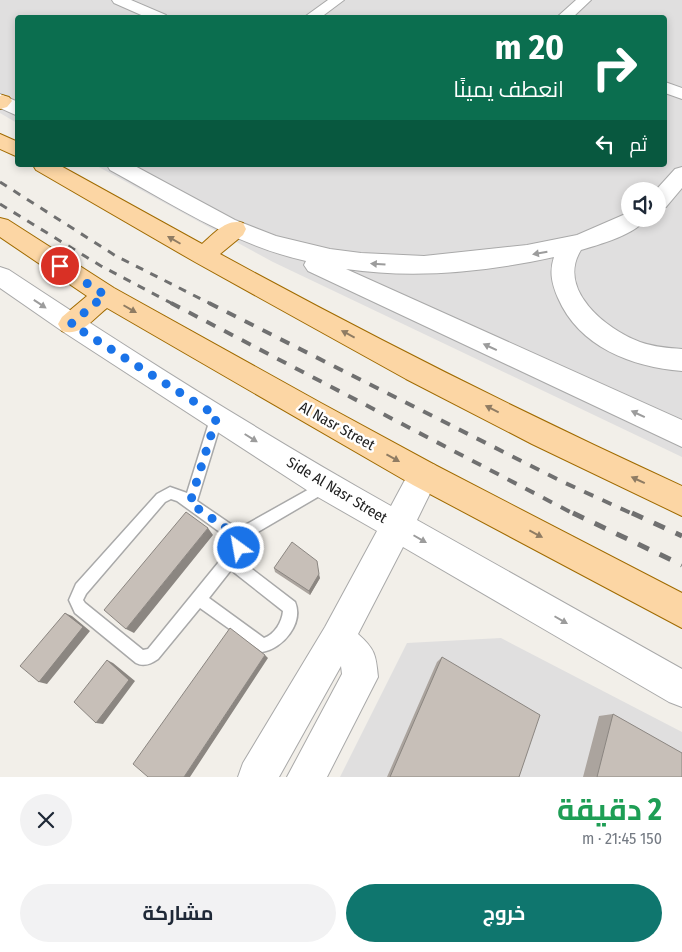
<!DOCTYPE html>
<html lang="ar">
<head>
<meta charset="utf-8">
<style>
  body { margin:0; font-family:"Fira Sans Condensed",Cairo,sans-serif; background:#f2f2f3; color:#1f2937; direction:rtl; height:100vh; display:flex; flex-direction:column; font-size:19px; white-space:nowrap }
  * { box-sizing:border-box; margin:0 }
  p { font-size:16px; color:#747a83 }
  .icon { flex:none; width:28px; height:28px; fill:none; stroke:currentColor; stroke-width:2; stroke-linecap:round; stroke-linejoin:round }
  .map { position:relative; height:777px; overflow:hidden; direction:ltr }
  .drawer { display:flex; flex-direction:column; background:#fff; flex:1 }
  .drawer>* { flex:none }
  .top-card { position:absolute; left:15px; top:15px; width:652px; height:152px; border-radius:5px; box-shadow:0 2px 8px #0003; direction:rtl; background:#0b6e4f; color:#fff; overflow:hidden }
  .buttons { position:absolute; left:621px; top:182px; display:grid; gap:10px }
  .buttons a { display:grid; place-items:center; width:45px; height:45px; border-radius:50%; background:#fff; box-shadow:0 2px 8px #0003; font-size:25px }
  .pin { position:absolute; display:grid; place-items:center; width:42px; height:42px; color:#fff; margin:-21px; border:2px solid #fff; border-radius:50%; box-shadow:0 1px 5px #0007 }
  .me { position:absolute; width:55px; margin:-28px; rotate:328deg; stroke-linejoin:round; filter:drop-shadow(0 0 4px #0008) }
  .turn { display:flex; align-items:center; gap:18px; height:105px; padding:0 20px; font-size:22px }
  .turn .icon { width:65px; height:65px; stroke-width:2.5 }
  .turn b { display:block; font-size:35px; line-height:42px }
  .then { display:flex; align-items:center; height:48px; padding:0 20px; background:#0003; gap:10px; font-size:19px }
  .round { display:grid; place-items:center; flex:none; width:52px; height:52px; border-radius:26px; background:#f2f2f3 }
  .overview { display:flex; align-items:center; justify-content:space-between; height:85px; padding:0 20px }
  h1 { font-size:30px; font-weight:700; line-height:38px; color:#1e9e55 }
  .cta { display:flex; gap:10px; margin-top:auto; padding:10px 20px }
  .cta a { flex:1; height:58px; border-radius:30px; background:#0f766e; color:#fff; font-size:20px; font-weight:700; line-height:58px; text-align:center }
  .cta a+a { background:#f2f2f3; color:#1f2937 }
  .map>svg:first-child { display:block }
  .residential { fill:#e0dfdf; fill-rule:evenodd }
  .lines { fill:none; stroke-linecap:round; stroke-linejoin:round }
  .service-casing { stroke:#a9a9a9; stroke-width:3 }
  .minor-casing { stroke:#a9a9a9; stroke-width:2 }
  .tertiary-casing { stroke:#a9a9a9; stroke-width:2 }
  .primary-casing { stroke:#a06b00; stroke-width:2 }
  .service { fill:#fff; fill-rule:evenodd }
  .minor { fill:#fff; fill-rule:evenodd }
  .tertiary { fill:#fff; fill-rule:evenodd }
  .primary { fill:#fcd6a4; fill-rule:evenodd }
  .rail-far2 { stroke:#707070; stroke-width:3; stroke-dasharray:8 8; stroke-linecap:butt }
  .rail-far1 { stroke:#707070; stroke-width:4; stroke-dasharray:10 10; stroke-linecap:butt }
  .rail { stroke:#707070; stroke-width:5; stroke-dasharray:12 12; stroke-linecap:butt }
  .wall { fill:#aba49e }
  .shaded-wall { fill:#8b8681 }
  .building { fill:#c7bfb8; stroke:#8b8681 }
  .oneway { fill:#8f7c63 }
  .oneway2 { fill:#9c9c9c }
  .route { stroke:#1a73e8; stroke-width:9; stroke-dasharray:0 16.2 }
  .labels { text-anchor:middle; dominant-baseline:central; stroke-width:5; stroke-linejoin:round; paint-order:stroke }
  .street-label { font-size:15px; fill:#222; stroke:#fff }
</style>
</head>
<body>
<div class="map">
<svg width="682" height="777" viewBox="0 0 682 777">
  <rect width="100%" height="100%" fill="#f2efe9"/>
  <path class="residential" d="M0,0h682v457l-409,-195 -178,-97h570v-147h-647l-1,105 -17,-10zM630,191h28v28h-28z
    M501,638l181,94v45h-342l67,-134z"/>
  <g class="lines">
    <defs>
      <path id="service" d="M217,411l4,1 2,4 -26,85 41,28 82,-46 4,-2 4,2 2,4 -2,4 -84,49v7l-5,12 56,43c9,21 -12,47 -33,50l-62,-44 -42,51c-7,5 -14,8 -22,4l-61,-50 -6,-13 7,-16 81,-90 13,-7 17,6 24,-77 2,-4zM171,499l6,2 51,37 3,3v6l-83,102 -5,1 -58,-47 -2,-3 3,-6 79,-92zM231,570l52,41c-1,11 -8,23 -19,27l-55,-40z"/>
      <path id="minor" d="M112,0h19l35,15 2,3h-20l-34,-15z
        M328,0h16l-24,18h-17z
        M576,0h15l-19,18h-16z
        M665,82l17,6v11l-17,-6z"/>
      <path id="tertiary" d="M0,94l18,8v14l-18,-8z
        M107,165h26l102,55 41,16 54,13 31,4 63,3 103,-11 50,-10 53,-23v7h15c-8,15 -47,26 -64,31 -25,40 26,80 59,92 14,5 28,6 42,7v22c-50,-4 -103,-24 -124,-73 -6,-14 -9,-26 -4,-41 -67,15 -140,22 -208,12l336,151v27l-374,-176 -4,-6 2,-4c-72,-16 -132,-56 -196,-91z
        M682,167v21l-16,19 -8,2v-18h-3l20,-22z
        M0,267l9,3c124,82 252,163 382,236l22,-41 11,-4 11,4 4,10 -22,45 265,149v38l-13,-5 -266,-155 -45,87c17,15 18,21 20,43l-51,100h-40l55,-103 -1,-8 -62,111h-41l5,-14 82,-136 52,-96 -61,-35 -254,-165 -62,-43z"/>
      <path id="primary" d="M2,95l7,2 3,4 -5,6 -7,2v-13z
        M0,134l18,8v15l-18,-8z
        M33,165h26l143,79c12,-10 24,-26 41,-21l3,6 -3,6 -23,19c152,83 305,160 462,232v30l-150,-72 -126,-65 -211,-117 -159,-92z
        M0,218l8,2 106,68 207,115 114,62 247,128v35l-269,-143 -306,-177c-14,11 -26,29 -45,23l-4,-7 4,-7 25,-21 -87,-59z"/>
    </defs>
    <use href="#service" class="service-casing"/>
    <use href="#minor" class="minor-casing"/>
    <use href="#tertiary" class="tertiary-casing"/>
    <use href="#primary" class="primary-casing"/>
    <use href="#service" class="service"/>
    <use href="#minor" class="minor"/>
    <use href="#tertiary" class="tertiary"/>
    <use href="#primary" class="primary"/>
    <path class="rail-far2" d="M0,182l116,74 95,48
      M0,204l101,62 72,38"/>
    <path class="rail-far1" d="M171,303l405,212
      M209,303l354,179 72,33"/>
    <path class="rail" d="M573,513l109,52
      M632,513l50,23"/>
  </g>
  <path class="wall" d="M274,568l46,10 -10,17 -35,-23z
    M442,657l77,120h-132l50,-115z
    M613,714l69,63h-99l16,-61z"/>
  <path class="shaded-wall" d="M208,528l5,7 -79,98 -8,-4z
    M319,574l1,4 -10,17 -1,-4z
    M65,613l7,3 18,15 -43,53 -8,-2z
    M265,655l3,3 -78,119h-6z
    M107,660l6,3 22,18 -32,43 -7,-1z"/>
  <path class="building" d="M186,512l22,16 -82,101 -22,-19z
    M292,542l25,19 2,13 -10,17 -35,-23z
    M65,613l18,14 -44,55 -19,-16z
    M230,628l35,27 -81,122h-36l-15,-13z
    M442,657l98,58 -21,62h-129z
    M107,660l22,20 -33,43 -22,-21z
    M613,714l69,39v24h-85z"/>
  <defs><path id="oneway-solid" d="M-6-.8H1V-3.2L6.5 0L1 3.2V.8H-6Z" transform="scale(1.25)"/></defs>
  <g class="oneway">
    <use href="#oneway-solid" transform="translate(174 240) rotate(-150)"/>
    <use href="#oneway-solid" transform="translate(130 309) rotate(30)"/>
    <use href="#oneway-solid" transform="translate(348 334) rotate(-152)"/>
    <use href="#oneway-solid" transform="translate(492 409) rotate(-153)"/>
    <use href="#oneway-solid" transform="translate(393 458) rotate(29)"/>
    <use href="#oneway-solid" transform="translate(638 480) rotate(-155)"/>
    <use href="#oneway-solid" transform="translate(536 534) rotate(28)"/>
  </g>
  <g class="oneway2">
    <use href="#oneway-solid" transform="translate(540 253) rotate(170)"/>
    <use href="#oneway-solid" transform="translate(378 264) rotate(-176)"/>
    <use href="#oneway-solid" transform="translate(40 304) rotate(34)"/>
    <use href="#oneway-solid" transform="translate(490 347) rotate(-155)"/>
    <use href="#oneway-solid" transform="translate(638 414) rotate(-155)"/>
    <use href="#oneway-solid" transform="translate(251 438) rotate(32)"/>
    <use href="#oneway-solid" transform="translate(420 539) rotate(30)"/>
    <use href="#oneway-solid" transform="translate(561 620) rotate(30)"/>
  </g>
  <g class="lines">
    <path class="route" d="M60,266l45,29 -34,29 146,92 -27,87 43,30 6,9v6"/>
  </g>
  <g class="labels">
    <g class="street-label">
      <text transform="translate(337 426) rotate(29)">Al Nasr Street</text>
      <text transform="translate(337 490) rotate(31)">Side Al Nasr Street</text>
    </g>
  </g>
</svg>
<div class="buttons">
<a><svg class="icon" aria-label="sound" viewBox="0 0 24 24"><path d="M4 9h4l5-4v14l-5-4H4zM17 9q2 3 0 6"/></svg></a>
</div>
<div class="pin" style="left:60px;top:266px;background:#d93025"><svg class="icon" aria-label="arrive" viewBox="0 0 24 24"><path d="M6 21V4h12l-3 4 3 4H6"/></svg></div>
<svg class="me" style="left:239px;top:548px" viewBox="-20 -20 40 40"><circle r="17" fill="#1a73e8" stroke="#fff" stroke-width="3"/><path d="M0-11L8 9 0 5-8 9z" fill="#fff"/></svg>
<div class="top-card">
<div class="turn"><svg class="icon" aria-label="right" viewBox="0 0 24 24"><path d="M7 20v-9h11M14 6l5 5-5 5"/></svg><div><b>20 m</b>انعطف يمينًا</div></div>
<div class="then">ثم<svg class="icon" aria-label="left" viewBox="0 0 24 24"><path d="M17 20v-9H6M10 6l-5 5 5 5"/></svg></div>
</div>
</div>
<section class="drawer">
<div class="overview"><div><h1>2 دقيقة</h1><p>150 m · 21:45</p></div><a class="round"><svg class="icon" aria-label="close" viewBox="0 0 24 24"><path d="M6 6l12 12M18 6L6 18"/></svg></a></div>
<div class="cta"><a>خروج</a><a>مشاركة</a></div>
</section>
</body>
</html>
